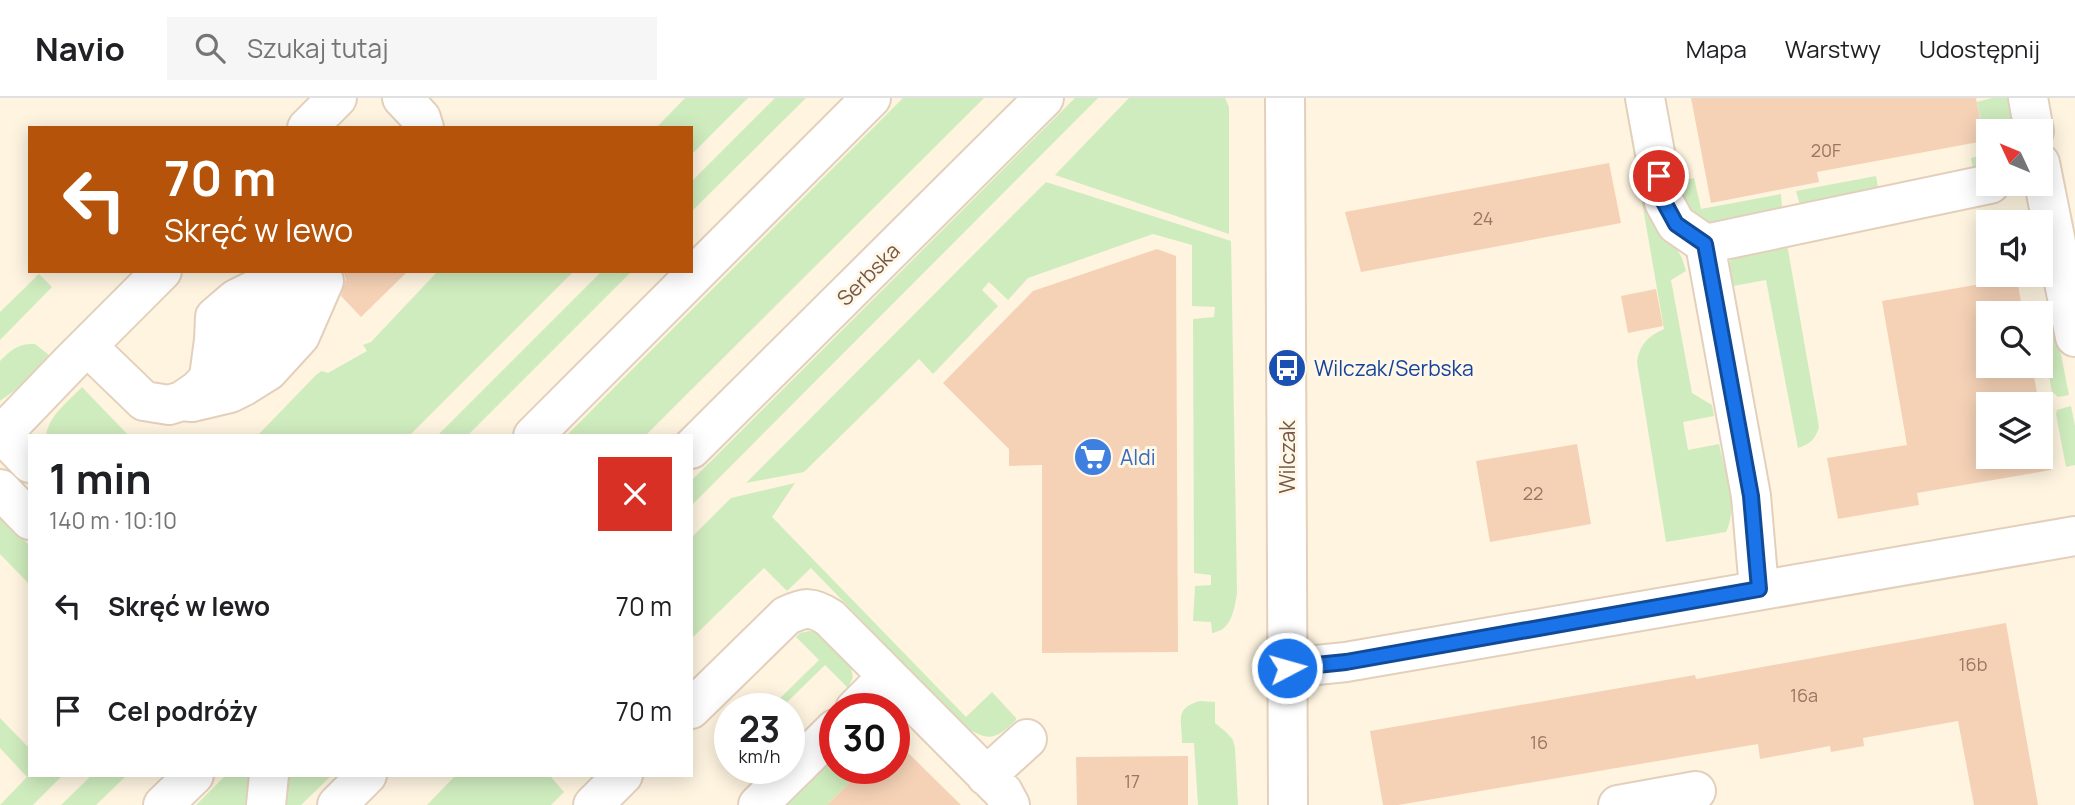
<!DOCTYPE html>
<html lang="pl">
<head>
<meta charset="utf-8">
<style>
  body { margin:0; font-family:Manrope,sans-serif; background:#f6f6f6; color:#202124; height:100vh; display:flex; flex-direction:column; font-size:26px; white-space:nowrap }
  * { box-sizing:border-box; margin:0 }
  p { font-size:23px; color:#757577 }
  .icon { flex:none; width:38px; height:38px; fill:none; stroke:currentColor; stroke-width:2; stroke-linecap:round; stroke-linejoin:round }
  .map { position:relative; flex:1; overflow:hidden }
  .sheet { position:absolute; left:28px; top:336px; width:665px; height:343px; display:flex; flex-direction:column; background:#fff; border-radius:0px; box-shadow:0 4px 18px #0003 }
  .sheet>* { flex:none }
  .banner { position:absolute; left:28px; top:28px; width:665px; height:147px; border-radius:0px; box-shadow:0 4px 18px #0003; background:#b45309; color:#fff; overflow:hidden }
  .needle { width:46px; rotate:314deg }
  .buttons { position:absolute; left:1976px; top:21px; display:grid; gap:14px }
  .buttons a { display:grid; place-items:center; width:77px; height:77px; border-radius:0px; background:#fff; box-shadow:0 4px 18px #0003; font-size:35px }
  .speed { position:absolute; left:714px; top:595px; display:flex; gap:14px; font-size:35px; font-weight:700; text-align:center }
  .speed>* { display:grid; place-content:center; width:91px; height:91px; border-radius:50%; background:#fff; box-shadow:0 4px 18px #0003; line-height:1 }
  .speed small { font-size:18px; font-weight:400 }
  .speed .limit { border:10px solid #d22; background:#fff; color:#111 }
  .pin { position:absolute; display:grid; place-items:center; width:60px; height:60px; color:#fff; margin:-30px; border:4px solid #fff; border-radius:50%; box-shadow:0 2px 7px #0007 }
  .me { position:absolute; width:77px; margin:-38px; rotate:84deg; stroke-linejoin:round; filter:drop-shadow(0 0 5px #0008) }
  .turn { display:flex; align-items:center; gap:24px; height:147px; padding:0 21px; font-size:32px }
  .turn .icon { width:91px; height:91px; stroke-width:2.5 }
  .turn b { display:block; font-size:49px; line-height:60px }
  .round { display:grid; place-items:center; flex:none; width:74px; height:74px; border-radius:0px; background:#f6f6f6 }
  .head { display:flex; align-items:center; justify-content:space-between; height:119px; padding:0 21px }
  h1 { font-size:42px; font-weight:700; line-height:52px }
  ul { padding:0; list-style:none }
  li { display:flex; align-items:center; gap:21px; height:105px; padding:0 21px }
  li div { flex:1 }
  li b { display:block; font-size:26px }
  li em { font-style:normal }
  header { display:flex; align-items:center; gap:42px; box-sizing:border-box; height:98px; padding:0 35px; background:#fff; border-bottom:2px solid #e0e0e0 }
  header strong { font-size:33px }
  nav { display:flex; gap:38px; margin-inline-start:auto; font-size:24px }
  .search { width:490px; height:63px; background:#f6f6f6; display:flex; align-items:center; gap:18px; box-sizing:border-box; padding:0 24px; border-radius:0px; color:#757577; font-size:26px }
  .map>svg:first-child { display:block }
  .green { fill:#cfecbe }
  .building { fill:#f5d2b6 }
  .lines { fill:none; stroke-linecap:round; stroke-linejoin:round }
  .minor-casing { stroke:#e3d0bc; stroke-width:42 }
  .minor { stroke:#fff; stroke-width:38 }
  .route-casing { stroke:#114b97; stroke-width:18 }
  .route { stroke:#1a73e8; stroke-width:12 }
  .labels { text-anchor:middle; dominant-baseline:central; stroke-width:6; stroke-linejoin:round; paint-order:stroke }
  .number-label { font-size:18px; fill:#967762 }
  .street-label { font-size:21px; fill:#765946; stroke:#fff7e8 }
  .transit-label { font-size:21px; fill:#164399; stroke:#fff7e8; text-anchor:start }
  .shop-label { font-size:21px; fill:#366cbe; stroke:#fff7e8; text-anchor:start }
</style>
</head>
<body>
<header>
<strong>Navio</strong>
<div class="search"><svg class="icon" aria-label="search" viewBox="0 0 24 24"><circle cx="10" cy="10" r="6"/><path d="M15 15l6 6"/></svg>Szukaj tutaj</div>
<nav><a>Mapa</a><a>Warstwy</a><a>Udostępnij</a></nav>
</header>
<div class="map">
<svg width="2075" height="707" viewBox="0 0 2075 707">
  <rect width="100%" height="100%" fill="#fef4e0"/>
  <path class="green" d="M685,0h63l-57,57v-27h-35z
    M775,0h31l-115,114v-30z
    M903,0h81l-339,338h-79z
    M1075,0h23l-407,408v-25z
    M1129,0h96l4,9v127l-174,-59z
    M1624,0h5l46,148 7,12 4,13 -15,9 21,113 20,12 2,11 -31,6 5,28 31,-6c6,28 20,61 7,88l-60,10 -29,-180c2,-17 11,-26 27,-33z
    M1992,0h20l6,33h-30v40l-15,-3 -2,-10 8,-2 -2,-14 7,-2 -7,-38z
    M1876,78l2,11 -2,4 -76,14 -4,-14z
    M1694,80l7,31 80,-15 1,15c-20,5 -75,24 -90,7 -8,-9 -13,-23 -19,-33z
    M1046,84l185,59 6,352c-3,17 -5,37 -25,40l-1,-11 -18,-1 2,-35 16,-1v-10l-17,-2 -1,-254 21,-2 1,-10 -23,-1v-61l-39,-11 -125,44 -20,22 -19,-18 -7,8 16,16 -65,68 -14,-15 -115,113 -58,11z
    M1787,146l32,183c-4,13 -9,17 -21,21l-32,-168 -38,7 -1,-22 6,-7z
    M438,173h136l-165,165h-152l60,-62 5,-3 6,2 39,-22 -4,-6 8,-3z
    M602,173h30l-165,165h-30z
    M39,176l13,13 -52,53v-28z
    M2057,237l12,60 -11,2 -6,-5 -9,-49 4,-6z
    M35,246l14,11 -31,33 -18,13v-40c11,-11 18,-18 35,-17z
    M82,289l47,49h-83c3,-21 22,-34 36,-49z
    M2071,308l4,20v39l-9,2 -10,-53 1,-4z
    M795,385l-23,34 194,200 26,-25 24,26v2c-21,20 -27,22 -52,6l-153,-158 -24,23 -23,-23 -73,71v-101l40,-40z
    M0,417l30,31v39l-30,-31z
    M810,533l10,3 31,34 2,9 -5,11 -23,-23 -45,44h-11l50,-49 -23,-23 4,-4z
    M1200,603l15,1v21l12,10 6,7 2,8 3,57h-40l-4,-62h-12c0,-23 -8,-35 18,-42z
    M0,620l30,31v26h33l-30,30h-33l27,-28 -27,-29z
    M835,658v12h29l-37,37h-41z
    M92,677h35l-31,30h-35z
    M226,677h25l-4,30h-51z
    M287,677h45l-31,30h-18z
    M456,677h97l-2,2 13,15 -13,13h-124z"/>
  <path class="building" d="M1691,0h285l8,43 -167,31 2,10 -108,21z
    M1609,65l12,60 -260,49 -16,-60z
    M1157,151l19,7 2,396 -136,1v-188l-33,1v-17l-66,-66 90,-92z
    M343,173h65l-47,46 -20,-21 5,-17z
    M2010,181l1,6h7l5,28h-35v53h44l7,38h-51v53h52v-45l11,58 -134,23 2,12 -81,14 -11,-61 80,-13 -25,-144z
    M1656,191l7,37 -35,7 -7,-37z
    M1577,346l14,80 -101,18 -14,-81z
    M2006,525l32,182h-64l-16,-84 -95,17 1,8 -33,6 -1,-6 -70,13 -2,-15 -360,61h-15l-13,-74 325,-56 1,4z
    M894,641l67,66h-134l37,-37h30z
    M1188,658v49h-111l-1,-48z"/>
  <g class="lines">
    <defs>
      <path id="minor" d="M402,0l19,20 3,10
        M1285,0l3,707
        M1645,0l19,104 12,22 29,20
        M2028,0l6,33
        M307,30l30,-30
        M2040,65l35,174
        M87,248l57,55 25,4 13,-4 16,-11 69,-72 52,-34
        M182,303l10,1 38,-9 14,-7 24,-15 32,-35 24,-55 -64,6 -24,12 -21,18 -1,23 -5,37
        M2,336l28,29
        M0,338l71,-74 91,-91
        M533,338l338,-338
        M691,351l353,-351
        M0,391l30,31
        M1759,491l-8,-93 -46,-252 285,-60
        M1287,570l59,-6 729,-126
        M691,611l95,-93c19,-9 26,-10 44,2l173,174 7,13
        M855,611l32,-32
        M986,678l41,-37
        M163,707l31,-30
        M266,707l3,-30
        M337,707l30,-30
        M593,707l30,-30
        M758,707l77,-76
        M1618,707l78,-14"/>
    </defs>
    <use href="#minor" class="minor-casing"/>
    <use href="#minor" class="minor"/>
  </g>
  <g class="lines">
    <defs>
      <path id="route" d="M1287,570l59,-6 413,-73 -8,-93 -46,-252 -29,-20 -12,-22 -5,-26"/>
    </defs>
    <use href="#route" class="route-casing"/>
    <use href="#route" class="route"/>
  </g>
  <defs>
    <symbol id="bus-disc" viewBox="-11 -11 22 22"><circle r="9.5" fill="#1a4fb4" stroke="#fff7e8"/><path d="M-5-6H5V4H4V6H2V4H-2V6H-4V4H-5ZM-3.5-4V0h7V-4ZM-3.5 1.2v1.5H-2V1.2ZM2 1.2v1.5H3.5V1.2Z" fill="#fff"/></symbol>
    <symbol id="supermarket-disc" viewBox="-11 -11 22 22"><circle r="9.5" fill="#3f7fe0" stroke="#fff7e8"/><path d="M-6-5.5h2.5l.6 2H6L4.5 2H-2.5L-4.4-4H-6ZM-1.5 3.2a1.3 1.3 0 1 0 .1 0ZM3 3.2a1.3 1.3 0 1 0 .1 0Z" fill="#fff"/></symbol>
  </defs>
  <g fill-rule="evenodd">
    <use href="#bus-disc" x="1265" y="248" width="44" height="44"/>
    <use href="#supermarket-disc" x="1071" y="337" width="44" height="44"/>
  </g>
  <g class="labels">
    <g class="number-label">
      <text x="1826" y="52">20F</text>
      <text x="1483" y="120">24</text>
      <text x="1533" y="395">22</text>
      <text x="1973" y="566">16b</text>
      <text x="1804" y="597">16a</text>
      <text x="1539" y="644">16</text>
      <text x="1132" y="683">17</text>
    </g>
    <g class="street-label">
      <text transform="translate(868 176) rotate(-45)">Serbska</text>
      <text transform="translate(1287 359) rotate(-90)">Wilczak</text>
    </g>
    <g class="transit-label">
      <text x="1314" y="270">Wilczak/Serbska</text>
    </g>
    <g class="shop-label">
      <text x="1120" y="359">Aldi</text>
    </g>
  </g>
</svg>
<div class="buttons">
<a><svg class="needle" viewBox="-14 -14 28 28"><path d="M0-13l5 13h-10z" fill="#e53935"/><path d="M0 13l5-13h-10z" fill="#757577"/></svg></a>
<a><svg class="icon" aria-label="sound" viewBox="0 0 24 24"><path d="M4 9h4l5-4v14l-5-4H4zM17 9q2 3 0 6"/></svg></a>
<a><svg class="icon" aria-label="search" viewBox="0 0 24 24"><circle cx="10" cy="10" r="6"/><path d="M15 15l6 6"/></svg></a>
<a><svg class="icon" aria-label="layers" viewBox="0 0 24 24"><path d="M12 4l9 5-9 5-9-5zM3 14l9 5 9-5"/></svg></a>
</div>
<div class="speed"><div>23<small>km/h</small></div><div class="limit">30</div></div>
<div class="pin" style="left:1659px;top:78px;background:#d93025"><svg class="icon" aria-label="arrive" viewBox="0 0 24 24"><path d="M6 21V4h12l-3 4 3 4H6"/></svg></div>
<svg class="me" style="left:1287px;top:570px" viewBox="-20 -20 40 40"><circle r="17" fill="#1a73e8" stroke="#fff" stroke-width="3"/><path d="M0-11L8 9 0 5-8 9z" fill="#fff"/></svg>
<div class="banner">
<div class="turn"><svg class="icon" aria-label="left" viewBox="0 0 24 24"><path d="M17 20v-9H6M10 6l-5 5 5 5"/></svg><div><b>70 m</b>Skręć w lewo</div></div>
</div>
<section class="sheet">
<div class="head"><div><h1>1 min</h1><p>140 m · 10:10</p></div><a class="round" style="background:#d93025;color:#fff"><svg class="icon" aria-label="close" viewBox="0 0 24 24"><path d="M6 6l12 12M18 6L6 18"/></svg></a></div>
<ul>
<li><svg class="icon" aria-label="left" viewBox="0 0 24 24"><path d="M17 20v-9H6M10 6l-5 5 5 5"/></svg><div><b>Skręć w lewo</b></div><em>70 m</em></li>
<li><svg class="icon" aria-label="arrive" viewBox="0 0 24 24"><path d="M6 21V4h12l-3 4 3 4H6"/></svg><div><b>Cel podróży</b></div><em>70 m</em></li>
</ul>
</section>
</div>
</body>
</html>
